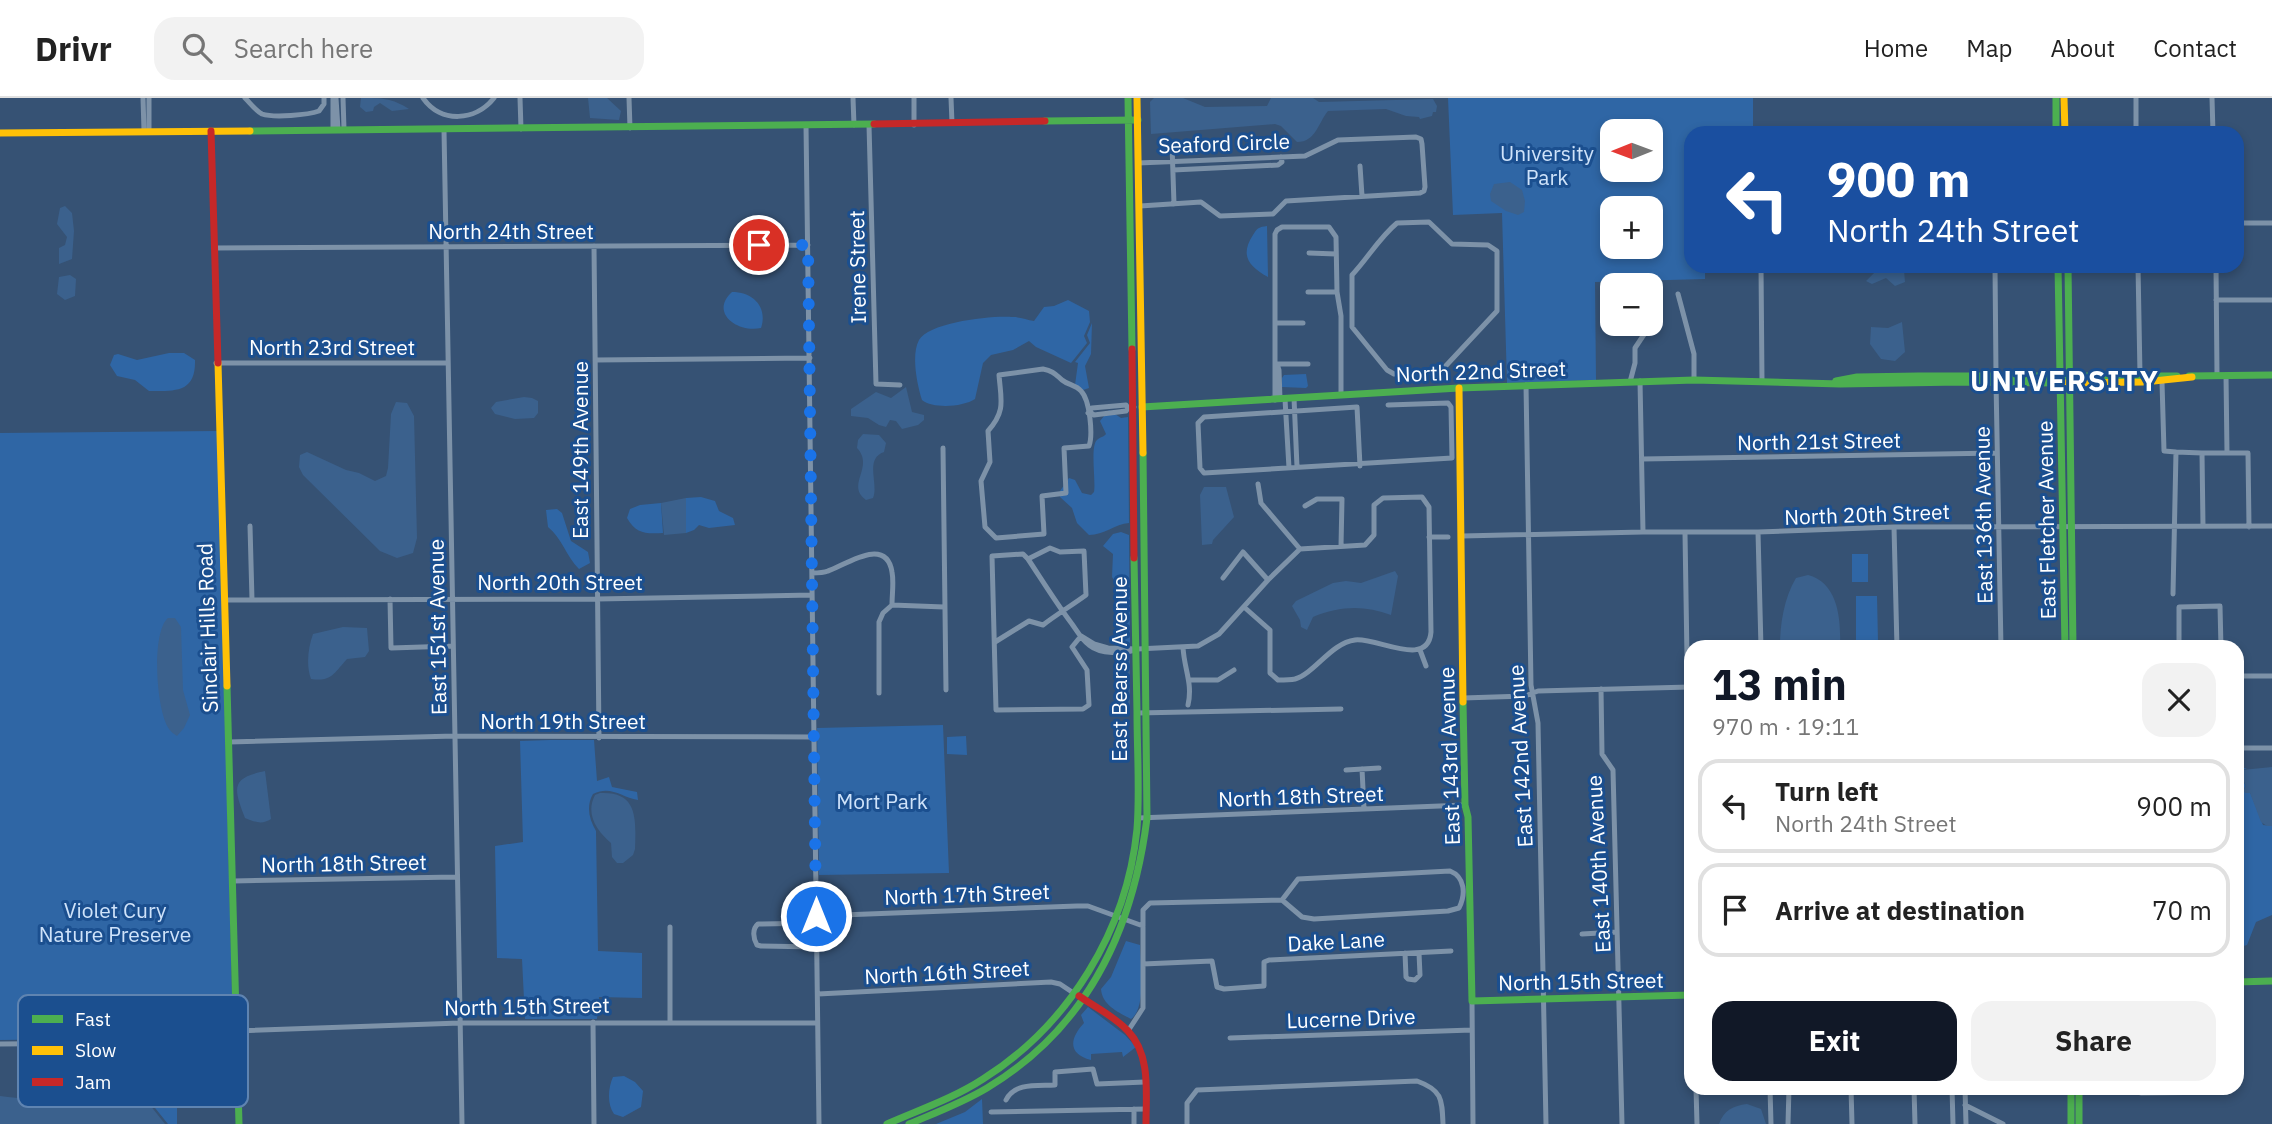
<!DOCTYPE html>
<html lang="en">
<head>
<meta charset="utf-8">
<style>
  body { margin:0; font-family:"IBM Plex Sans",sans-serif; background:#f2f2f2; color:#222; height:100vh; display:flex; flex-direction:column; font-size:26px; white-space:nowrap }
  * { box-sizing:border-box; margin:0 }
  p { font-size:23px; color:#767676 }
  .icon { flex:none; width:38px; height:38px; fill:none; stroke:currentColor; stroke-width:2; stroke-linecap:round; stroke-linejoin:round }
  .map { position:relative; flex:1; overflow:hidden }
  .panel { position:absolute; left:1684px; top:542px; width:560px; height:455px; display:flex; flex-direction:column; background:#fff; border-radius:21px; box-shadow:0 4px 10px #0003 }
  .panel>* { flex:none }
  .banner { position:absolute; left:1684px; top:28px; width:560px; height:147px; border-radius:21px; box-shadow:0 4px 10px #0003; background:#1a4fa0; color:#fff; overflow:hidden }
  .needle { width:46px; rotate:269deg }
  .buttons { position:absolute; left:1600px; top:21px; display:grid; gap:14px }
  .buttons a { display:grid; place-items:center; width:63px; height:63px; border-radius:14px; background:#fff; box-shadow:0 4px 10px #0003; font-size:35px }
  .pin { position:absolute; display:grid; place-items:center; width:60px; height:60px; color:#fff; margin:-30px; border:4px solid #fff; border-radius:50%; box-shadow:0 2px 7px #0007 }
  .me { position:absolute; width:77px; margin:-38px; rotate:0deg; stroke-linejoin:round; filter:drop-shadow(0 0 5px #0008) }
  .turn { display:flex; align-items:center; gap:24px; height:147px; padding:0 28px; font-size:32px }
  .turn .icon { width:91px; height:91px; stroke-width:2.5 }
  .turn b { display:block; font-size:49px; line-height:60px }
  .round { display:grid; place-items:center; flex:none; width:74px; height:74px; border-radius:21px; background:#f2f2f2 }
  .head { display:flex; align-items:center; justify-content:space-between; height:119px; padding:0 28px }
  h1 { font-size:42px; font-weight:700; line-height:52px; color:#111827 }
  .cta { display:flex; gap:14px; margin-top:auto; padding:14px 28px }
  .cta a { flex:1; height:80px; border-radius:21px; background:#111827; color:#fff; font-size:28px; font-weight:700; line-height:80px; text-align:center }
  .cta a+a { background:#f2f2f2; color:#222 }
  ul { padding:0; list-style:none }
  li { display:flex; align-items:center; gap:21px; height:94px; margin:0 14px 10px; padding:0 14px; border:4px solid #e0e0e0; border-radius:21px }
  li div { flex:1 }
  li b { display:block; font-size:26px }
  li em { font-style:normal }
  header { display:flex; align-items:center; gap:42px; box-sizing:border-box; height:98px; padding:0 35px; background:#fff; border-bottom:2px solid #e0e0e0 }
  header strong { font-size:33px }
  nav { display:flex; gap:38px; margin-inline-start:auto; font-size:24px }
  .search { width:490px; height:63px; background:#f2f2f2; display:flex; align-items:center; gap:18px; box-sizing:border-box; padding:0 24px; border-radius:21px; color:#767676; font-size:26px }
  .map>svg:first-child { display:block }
  .green { fill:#2f66a5; fill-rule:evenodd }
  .water { fill:#3b618d }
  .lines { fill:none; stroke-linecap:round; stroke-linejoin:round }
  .street { stroke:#7d92a8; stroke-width:5 }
  .fast { stroke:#4caf50; stroke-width:7 }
  .slow { stroke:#ffc107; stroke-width:7 }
  .jam { stroke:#c62828; stroke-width:7 }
  .route { stroke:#1a73e8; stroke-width:12; stroke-dasharray:0 21.6 }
  .labels { text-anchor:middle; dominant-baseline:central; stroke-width:6; stroke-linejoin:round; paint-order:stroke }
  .street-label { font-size:21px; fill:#fff; stroke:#1b4f8f }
  .park-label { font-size:21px; fill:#cfe3fa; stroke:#1b4f8f }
  .district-label { font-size:28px; font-weight:bold; letter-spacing:2px; fill:#fff; stroke:#1b4f8f }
  .key { fill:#1b4f8f; stroke:#5f84b1; stroke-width:2 }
  .key-label { font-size:19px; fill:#fff }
</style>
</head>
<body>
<header>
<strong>Drivr</strong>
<div class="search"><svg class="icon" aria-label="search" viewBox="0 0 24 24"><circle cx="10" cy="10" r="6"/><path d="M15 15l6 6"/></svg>Search here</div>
<nav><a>Home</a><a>Map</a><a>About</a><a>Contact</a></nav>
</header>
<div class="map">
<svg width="2272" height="1026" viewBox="0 0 2272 1026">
  <rect width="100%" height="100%" fill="#365274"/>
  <path class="green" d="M1448,0h305v35h-63v50l-6,1v30l6,1v51h15v13l-110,3 1,98 -89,3 -5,-170 -49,2zM1612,33h38v39h-38zM1612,110h38v39h-38z
    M1267,128l1,51c-20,-11 -28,-22 -15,-42 4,-7 6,-8 14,-9z
    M732,194c21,0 36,15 29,36 -23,5 -52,-15 -29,-36z
    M1068,202l21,11 1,11 -6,14 3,7 -16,20 -35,-16 -7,-6 -16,9 -22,5 -8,8 -8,36c-12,8 -42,10 -53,1 -5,-16 -11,-45 -3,-60 10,-18 74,-25 94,-23 8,0 14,3 21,4l10,-14 10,-1z
    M1092,225l-1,31 -6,12 4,22 -9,3 -5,-6 3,-22 -3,-1 15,-19 -3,-8z
    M169,255h15l11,7c1,33 -20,31 -46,31l-14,-11 -18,-4 -7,-11 4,-10 4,-1 19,6z
    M1306,276l2,12 -2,2 -24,-1v-9l2,-3z
    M1109,312l12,8 7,-1 1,106c-14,1 -25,12 -40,12l-12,-12 -5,-15 -12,-11v-6l9,-13 6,2 7,13 9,2 3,-3c2,-11 -4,-46 3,-52 3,-3 7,-3 9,-6l-6,-13z
    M218,333l15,603 -4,3 -229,3v-607z
    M701,399l14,4 4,10 14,7 2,7 -26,3 -10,-3 -5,5 -8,3v-35z
    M661,405l2,30c-17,1 -27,1 -36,-15l3,-9 10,-4z
    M557,411l5,4 9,28 17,11 2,11 -11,6c-13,-13 -17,-31 -31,-42l-2,-17z
    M1121,434l8,3 1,108 -9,-1 4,-7 -4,-12 3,-10 -2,-21 -10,-15 1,-23 -10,-8 10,-12z
    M1852,456h16v28h-16z
    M1856,498h21l1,46h-22z
    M943,627l6,148 -130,2 -2,-147z
    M966,638l1,19 -20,-1v-17z
    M550,642h44l3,41 12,-4 3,10 25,5 1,8c-17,-3 -27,-15 -45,-6 -7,12 -4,25 3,37l2,120 44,2v45l-43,-1 -2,22h-72l-3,-60 -25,-1 -2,-112 28,-4 -3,-101z
    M2236,670h11l-5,2v9l4,7 -3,4 7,2 13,33 9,1v89l-16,7 -9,23 -7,2 -4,-3z
    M1126,843l14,4c0,17 7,63 -9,74 -13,-7 -29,-14 -30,-30l10,-12z
    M1088,909l37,28 11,12 -13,10 -1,-5 -31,2v6c-24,-6 -21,-22 -7,-37l-3,-8z
    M624,978l11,6 8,9 -2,16 -18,10 -9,-3c-7,-10 -6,-26 -1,-37z
    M94,987l83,2v37h-9l-25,-31 -43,-1 -24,3z
    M982,1001l1,25h-47l29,-12z"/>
  <path class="water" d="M361,0c21,0 31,0 48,11l-17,2 -12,-8 -6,4 -1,4 -7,1 -6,-5z
    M588,0h19l14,13 -2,9 -29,-2z
    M1154,0h29l22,9 62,-1 4,-8h42l6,4 114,-3 4,7 -1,6h-3l-1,4 -12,3 -1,-2 -13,-1 -20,-7 -58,2c-10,12 -12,31 -31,31l-16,-16 -6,-2 -124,10 -1,-32z
    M1510,84l12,8 3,11 -1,11 -6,3 -12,-4 -15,-10 -1,-7 4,-10z
    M65,108l7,7 2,18 -2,28 -13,5v-16l6,-3 2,-8 -10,-13 3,-16z
    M1881,168h19l4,4 1,12 -10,4 -9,-8 -14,6 -6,-3z
    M70,177l6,4 -1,17 -10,4 -8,-6 2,-17z
    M1902,224l3,30 -10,9 -14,-2 -11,-15 1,-17 17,1z
    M906,289l6,25 12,3v5l-6,5 -16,4 -6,-8 -6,-1 -4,7 -7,-2 -11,-7 -17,-2v-7l25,-17 15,6z
    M524,299l8,1 6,3v12l-4,5 -19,1 -20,-5 -4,-6 5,-6z
    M396,304l11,1 7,13 3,122 -4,15 -16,5 -17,-7 -77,-76 -4,-8 1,-12 7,-3 39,18 13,3 16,8 11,-5 2,-8 3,-54z
    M863,336l16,1 7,8 -2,9c-20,7 -5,32 -11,46l-7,2c-21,-15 9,-33 -9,-52l1,-8z
    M1204,389h22l8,30 -21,23 -1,4 -10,1 -2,-50z
    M686,400v35l-22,2 -3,-32z
    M1395,473l3,5 -7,39c-27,-10 -51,-9 -78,2l-6,13 -6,-3 -1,-7 -8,-14 4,-5 37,-18 13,-2 15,2z
    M1808,477c31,8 33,46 32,72h-60c0,-23 4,-49 16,-69z
    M168,520h7l6,9 2,63 7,25 -6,13 -7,8c-3,-2 -6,-4 -8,-7 -13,-18 -18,-97 -1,-111z
    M343,529l24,1 2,23 -4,6 -18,2c-13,14 -15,23 -36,20 -5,-14 -3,-31 2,-45z
    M1121,559l9,2v51l-14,-2 8,-36 -3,-8z
    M2272,669v59h-5l-6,-4 -11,-29h-5l-2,-3 3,-4 -4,-8v-8z
    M265,673l6,48c-9,6 -16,3 -26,-1 -12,-31 -14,-40 20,-47z
    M600,695c38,-2 36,26 35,56l-2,6 -10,8h-6l-5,-6 -1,-14c-14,-12 -26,-29 -16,-48z
    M100,996l42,1 23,29h-165v-28c34,5 65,3 100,-2z
    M1747,1006l14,5 5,15h-47c5,-14 14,-18 28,-20z"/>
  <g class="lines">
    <path class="street" d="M143,0l1,33
      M149,0v33
      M245,0c5,5 11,13 17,16 12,4 46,1 57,-3l5,-7v-6
      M333,0v31
      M336,0l2,31
      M343,0l1,31
      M423,0c18,26 53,23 71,0
      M520,0l1,31
      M629,0l1,30
      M853,0l1,27
      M914,0v27
      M951,0l1,25
      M2136,0v35
      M2212,0l1,35
      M806,27l13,999
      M869,27l7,259 24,1
      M444,32l18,994
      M1172,47l2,59
      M1138,65l167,-7 33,-16 78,-3 5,2 1,5 3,43 -1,4 -4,2 -134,8 -13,13 -53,2 -19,-14 -61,4
      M1360,68l2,30
      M1173,72l105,-5 4,-3 -1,-5
      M1429,124l23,22 36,1 9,6v60l-56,60 -47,3 -7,-4 -35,-43v-52c16,-17 27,-37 45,-52z
      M2236,125h36
      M594,148l5,492
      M214,150l594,-3
      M1309,155l27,1
      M1761,168l1,116
      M1995,168l1,109
      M2138,168l2,109
      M2216,168l1,109
      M1308,194h29
      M1678,196l16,60v26
      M2216,202h56
      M1276,225h27
      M595,262l215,-2
      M216,265h231
      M1277,266l2,6 1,29
      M1277,266h31
      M1043,271c10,2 12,5 19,11 6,5 14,5 19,11 9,9 12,44 8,55l-25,2 2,45 -24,3 2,38 -48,4 -11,-11 -4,-46 9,-19 -2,-31c18,-20 13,-31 11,-56z
      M2226,277l1,78
      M1640,283l3,151
      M1630,284l5,-19v-15l10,-15v-9
      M1996,284l5,266
      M2162,284l2,69 12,1
      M1526,287l5,300 7,38 8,401
      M1294,300l3,69
      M1285,301l4,69
      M1275,302v-166l2,-4 5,-3h47l7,10 1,55 4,24v78
      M1090,314l4,3 32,-4 2,-3
      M1088,315l4,-5 34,-3 2,3 6,-1
      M943,350l3,242
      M2202,355h46l1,74
      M1642,361l355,-6
      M1360,368l-3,-59 -153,10 -6,6 2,45 4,5 248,-15 -1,-51 -3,-4 -60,2
      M1258,386l3,19 39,46
      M1305,408l12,-7h25l-1,47
      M250,428l2,74
      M1894,429l3,121
      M1758,434l3,116
      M1685,435l5,312
      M1462,438l181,-4h115l136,-5 378,-1
      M1429,439h19
      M812,475c5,0 11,0 16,-2 16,-5 58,-36 64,1 2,10 0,22 0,33l-9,8 -4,9v71
      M1223,480l20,-26 25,28
      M2173,496l3,-142 26,1 1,73
      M390,501l1,49 62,-2
      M224,502l373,-1 215,-4
      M892,507l52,2
      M1081,538l13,8 14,4 29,1 61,-3 21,-12 49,-54 32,-31 65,-4 9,-10v-30l9,-7 39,-1 7,10 2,125c-3,37 -54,5 -76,8 -24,3 -40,33 -60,39 -5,1 -12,1 -17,1l-8,-7v-43l-26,-23
      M1081,538l-9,11 15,23 2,35 -6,4 -87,1 -4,-154 31,-2 5,5c14,21 28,44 44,65 5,7 10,16 17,21 11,9 35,10 48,4
      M995,544l34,-21 14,4c14,-11 28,-19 43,-30l-2,-44 -24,1 -10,-4 -22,11
      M1183,549c1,22 10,36 5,58
      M2179,550v-41l41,-1 1,42
      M1420,552l6,16
      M2236,578h36
      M1190,582h28l16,-10
      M1601,591l1,65 11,16 9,354
      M1463,600l62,-2 13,-5 152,-4
      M1137,615l204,-4
      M229,644l226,-6 359,1
      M2236,650h36
      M1362,671l2,40
      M1346,672l33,-2
      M1138,720l327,-13
      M233,783l223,-4
      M816,818l261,-10h11l55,20
      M670,829v96
      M1582,836l35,-2
      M816,849l-55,-1 -4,-1c-4,-7 -5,-16 1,-21l58,-1
      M1405,855l1,24 2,2 7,1 5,-5 -1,-22
      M1143,866l69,-3 5,26 7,2 40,-3v-24l5,-2 182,-9
      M818,896l233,-12 9,2 15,10
      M1472,903l1,123
      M593,924l1,102
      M236,933l224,-8h357
      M1128,933l15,-23v-98l7,-7 132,-3 20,17 12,2 134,-8 11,-3c7,-14 6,-31 -9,-37l-152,8 -16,21
      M1230,940l242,-8
      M0,946l236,-2
      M1696,990l1,36
      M1770,990l1,36
      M1851,990l1,36
      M1914,990l1,36
      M1952,990l1,36
      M1965,990l1,36
      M2141,990v5l86,-1v-4
      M1006,1002c9,-18 32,-14 49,-15v-13l38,-3 4,15 48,-2
      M1965,1007l38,19
      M1134,1011v15
      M991,1014l155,-3
      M1187,1026v-21l10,-13 220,-9c25,9 25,18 26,43
      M1788,1026l1,-36"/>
    <path class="fast" d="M1128,0l4,251
      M2056,0v35
      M1045,23l93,-1
      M250,33l624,-7
      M2058,168l7,382
      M2068,168l5,382
      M2189,278l83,-1
      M1836,283l21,-4 61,-1h259
      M1142,309l317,-19 235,-8 146,4 120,-2 105,1
      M227,588l12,438
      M1463,604l2,103 3,12 4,184 218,-6
      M2236,884l36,-1
      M2071,990v36
      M2079,990v36
      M887,1026c32,-14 67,-26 96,-45 86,-54 144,-149 154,-250 3,-38 0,-78 0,-117 -1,-51 -2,-102 -3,-154
      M909,1026c26,-11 53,-21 78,-36 100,-60 146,-158 160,-270l-4,-365"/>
    <path class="slow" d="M1137,0l6,355
      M2064,0l1,35
      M0,35l250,-2
      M218,265l9,323
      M2065,285l79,-1 48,-5
      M1459,290l4,314"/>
    <path class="jam" d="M874,26l171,-3
      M211,33l7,232
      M1132,251l2,209
      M1079,898c16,11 35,20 49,35 23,24 18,62 18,93"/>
  </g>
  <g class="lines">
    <path class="route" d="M759,147h49l8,671"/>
  </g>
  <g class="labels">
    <g class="street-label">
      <text transform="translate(1224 45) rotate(-2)">Seaford Circle</text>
      <text x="511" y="133">North 24th Street</text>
      <text transform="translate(857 169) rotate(-91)">Irene Street</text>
      <text x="332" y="249">North 23rd Street</text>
      <text transform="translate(1481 273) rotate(-2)">North 22nd Street</text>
      <text transform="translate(1819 343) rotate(-1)">North 21st Street</text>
      <text transform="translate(580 352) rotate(-90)">East 149th Avenue</text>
      <text transform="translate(1867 416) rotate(-2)">North 20th Street</text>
      <text transform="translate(1983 417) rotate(-91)">East 136th Avenue</text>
      <text transform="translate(2046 422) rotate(-91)">East Fletcher Avenue</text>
      <text x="560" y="484">North 20th Street</text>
      <text transform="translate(437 529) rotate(-91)">East 151st Avenue</text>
      <text transform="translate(207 530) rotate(-92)">Sinclair Hills Road</text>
      <text transform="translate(1119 571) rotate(-90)">East Bearss Avenue</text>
      <text x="563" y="623">North 19th Street</text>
      <text transform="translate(1449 658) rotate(-92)">East 143rd Avenue</text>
      <text transform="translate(1520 658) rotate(-93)">East 142nd Avenue</text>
      <text transform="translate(1301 698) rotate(-2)">North 18th Street</text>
      <text transform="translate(344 765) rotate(-1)">North 18th Street</text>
      <text transform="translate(1598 766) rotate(-93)">East 140th Avenue</text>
      <text transform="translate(967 796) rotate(-2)">North 17th Street</text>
      <text transform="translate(1336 843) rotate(-3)">Dake Lane</text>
      <text transform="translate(947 874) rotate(-3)">North 16th Street</text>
      <text transform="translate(1581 883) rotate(-1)">North 15th Street</text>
      <text transform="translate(527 908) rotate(-1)">North 15th Street</text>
      <text transform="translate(1351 920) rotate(-2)">Lucerne Drive</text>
    </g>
    <g class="park-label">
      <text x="1547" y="55">University<tspan x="1547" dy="24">Park</tspan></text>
      <text x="882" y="703">Mort Park</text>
      <text x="115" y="812">Violet Cury<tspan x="115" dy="24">Nature Preserve</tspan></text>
    </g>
    <g class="district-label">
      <text x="2065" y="282">UNIVERSITY</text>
    </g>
  </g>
  <rect x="18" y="897" width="230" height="112" rx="10" class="key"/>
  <rect x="32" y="917" width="31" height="8" fill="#4caf50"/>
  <rect x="32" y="948" width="31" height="9" fill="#ffc107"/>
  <rect x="32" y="980" width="31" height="8" fill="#c62828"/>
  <g class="key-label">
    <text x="75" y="928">Fast</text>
    <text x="75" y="959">Slow</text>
    <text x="75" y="991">Jam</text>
  </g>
</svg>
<div class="buttons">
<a><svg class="needle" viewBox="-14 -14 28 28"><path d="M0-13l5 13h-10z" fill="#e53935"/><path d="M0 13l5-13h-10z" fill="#767676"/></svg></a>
<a>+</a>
<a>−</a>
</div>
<div class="pin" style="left:759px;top:147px;background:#d93025"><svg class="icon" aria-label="arrive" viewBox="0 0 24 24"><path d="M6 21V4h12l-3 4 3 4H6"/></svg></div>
<svg class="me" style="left:816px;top:818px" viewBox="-20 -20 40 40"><circle r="17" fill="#1a73e8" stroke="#fff" stroke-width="3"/><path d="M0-11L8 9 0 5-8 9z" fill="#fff"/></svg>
<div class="banner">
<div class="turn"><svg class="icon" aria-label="left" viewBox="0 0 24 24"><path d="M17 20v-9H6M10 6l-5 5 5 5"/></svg><div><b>900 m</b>North 24th Street</div></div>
</div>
<section class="panel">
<div class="head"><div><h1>13 min</h1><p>970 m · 19:11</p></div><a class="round"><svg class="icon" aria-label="close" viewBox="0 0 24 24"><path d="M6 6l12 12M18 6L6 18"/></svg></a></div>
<ul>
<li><svg class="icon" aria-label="left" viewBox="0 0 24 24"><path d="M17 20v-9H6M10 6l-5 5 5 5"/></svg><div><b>Turn left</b><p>North 24th Street</p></div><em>900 m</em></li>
<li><svg class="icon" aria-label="arrive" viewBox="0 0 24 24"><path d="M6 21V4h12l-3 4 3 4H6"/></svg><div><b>Arrive at destination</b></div><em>70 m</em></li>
</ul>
<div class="cta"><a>Exit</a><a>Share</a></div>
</section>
</div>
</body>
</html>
